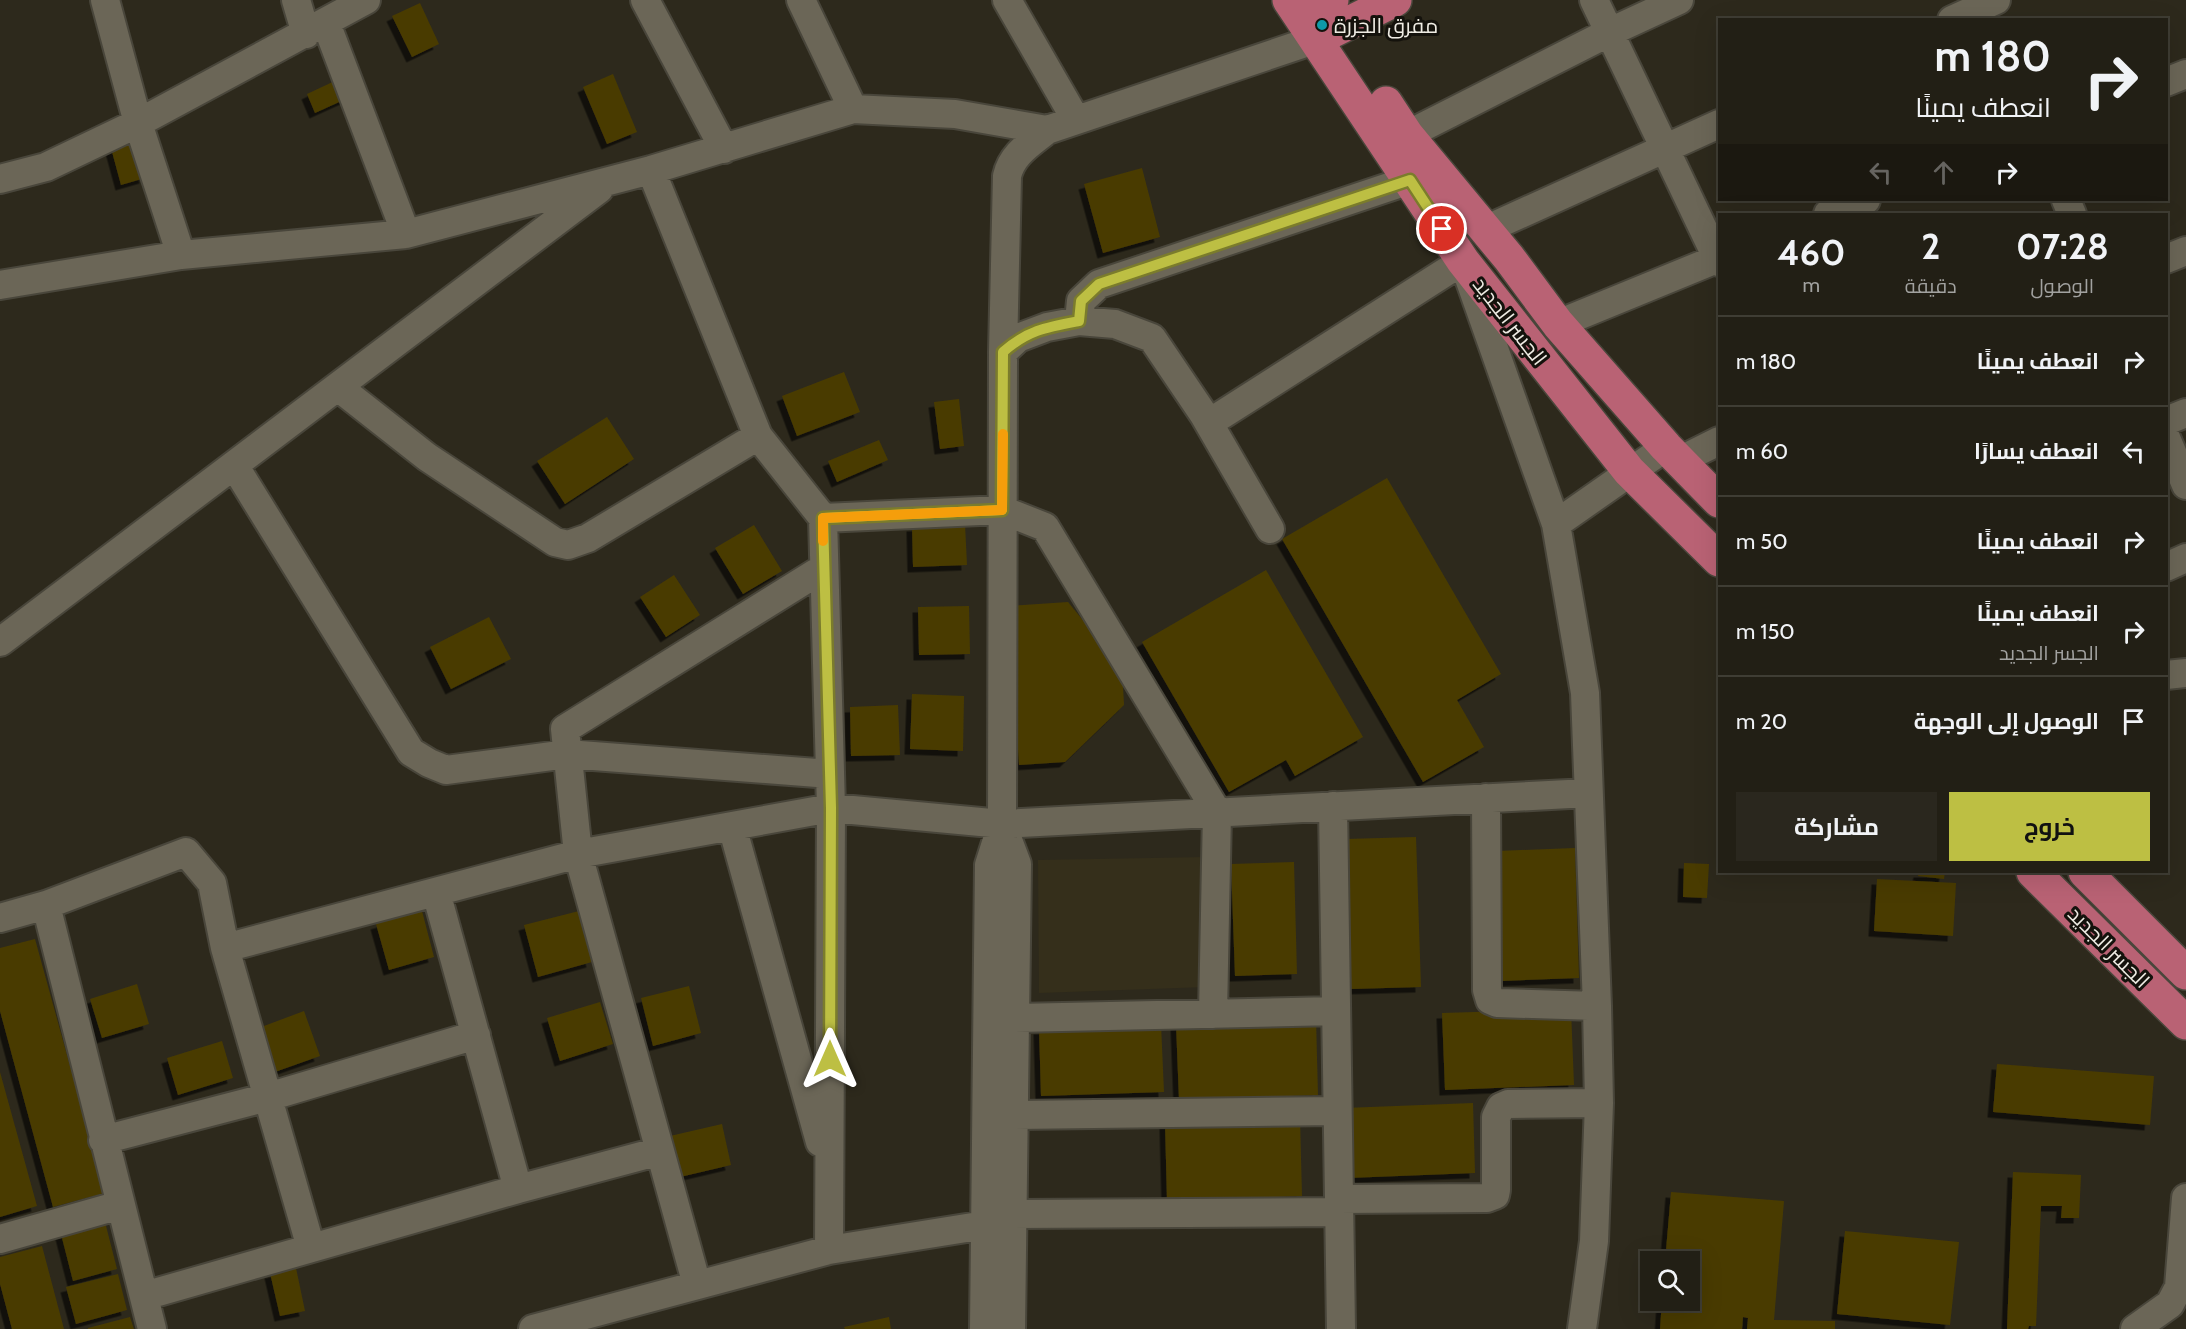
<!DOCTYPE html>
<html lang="ar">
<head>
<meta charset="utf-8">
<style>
  body { margin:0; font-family:Cabin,Cairo,sans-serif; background:#2a271e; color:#f1f3f6; direction:rtl; height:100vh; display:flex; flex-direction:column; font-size:22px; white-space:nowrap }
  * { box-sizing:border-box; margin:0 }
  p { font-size:20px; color:#a2a2a0 }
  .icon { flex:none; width:33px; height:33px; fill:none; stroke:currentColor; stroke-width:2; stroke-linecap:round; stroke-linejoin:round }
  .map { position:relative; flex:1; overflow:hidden; direction:ltr }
  .side { position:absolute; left:1718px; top:213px; width:450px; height:660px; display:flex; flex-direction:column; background:#221f15; border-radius:0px; box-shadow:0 6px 24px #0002,0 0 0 2px #3f3d34; direction:rtl }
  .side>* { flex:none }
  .guide { position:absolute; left:1718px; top:18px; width:450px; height:183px; border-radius:0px; box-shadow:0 6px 24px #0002,0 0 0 2px #3f3d34; direction:rtl; background:#221f15; color:#f1f3f6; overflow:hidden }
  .buttons { position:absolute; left:1640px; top:1251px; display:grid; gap:12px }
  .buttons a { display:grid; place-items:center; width:60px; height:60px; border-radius:0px; background:#221f15; box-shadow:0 6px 24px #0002,0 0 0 2px #3f3d34; font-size:30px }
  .pin { position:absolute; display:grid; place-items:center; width:51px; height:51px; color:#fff; margin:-26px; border:3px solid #fff; border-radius:50%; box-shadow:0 2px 6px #0007 }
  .me { position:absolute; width:66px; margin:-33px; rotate:0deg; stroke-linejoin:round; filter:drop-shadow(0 0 4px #0008) }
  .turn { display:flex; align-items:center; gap:21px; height:126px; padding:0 18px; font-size:27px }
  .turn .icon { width:78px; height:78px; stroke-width:2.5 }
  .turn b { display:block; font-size:42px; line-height:51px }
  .lanes { display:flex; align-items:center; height:57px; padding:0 18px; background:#0003; justify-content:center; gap:30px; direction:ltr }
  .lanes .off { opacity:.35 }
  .eta { display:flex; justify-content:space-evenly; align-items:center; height:102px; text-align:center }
  .eta b { font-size:36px; font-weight:700; line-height:42px }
  .primary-button { display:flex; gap:12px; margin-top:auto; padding:12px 18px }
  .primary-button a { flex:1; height:69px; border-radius:0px; background:#bdbf43; color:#111; font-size:24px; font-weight:700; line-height:69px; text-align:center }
  .primary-button a+a { background:#2a271e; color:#f1f3f6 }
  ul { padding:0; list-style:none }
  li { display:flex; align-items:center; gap:18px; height:90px; padding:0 18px; border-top:2px solid #3f3d34 }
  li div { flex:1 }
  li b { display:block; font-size:22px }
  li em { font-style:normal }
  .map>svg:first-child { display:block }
  .built { fill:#352f1b }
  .building { fill:#493b05; filter:url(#shadow) }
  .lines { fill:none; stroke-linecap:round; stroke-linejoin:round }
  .minor-casing { stroke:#49463b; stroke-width:32 }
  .major-casing { stroke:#49463b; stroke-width:36 }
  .minor { stroke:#6b6657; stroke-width:28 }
  .major { stroke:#b96274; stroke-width:33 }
  .route-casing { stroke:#7b7c2c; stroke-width:15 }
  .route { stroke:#bdbf43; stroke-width:10 }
  .slow { stroke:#f59e0b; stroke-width:10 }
  .culture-dot { fill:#0f9aa8; stroke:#14120c; stroke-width:2 }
  .labels { text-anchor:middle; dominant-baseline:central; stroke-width:6; stroke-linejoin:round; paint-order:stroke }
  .poi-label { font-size:21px; fill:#eeebe3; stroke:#14120c; text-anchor:start }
  .street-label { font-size:21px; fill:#eeebe3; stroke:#14120c }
</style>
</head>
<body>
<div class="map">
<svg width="2186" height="1329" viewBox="0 0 2186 1329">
  <defs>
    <filter id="shadow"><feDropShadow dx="-5.5" dy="5.5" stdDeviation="0" flood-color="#0009"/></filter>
  </defs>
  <rect width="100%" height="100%" fill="#2d291c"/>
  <path class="built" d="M1207,857l-1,130 -167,6 -1,-133z"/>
  <path class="building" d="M420,3l19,41 -27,13 -20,-41z
    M613,74l24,58 -30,12 -24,-57z
    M339,79l9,19 -33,15 -8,-19z
    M135,141l10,37 -24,7 -10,-37z
    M1142,168l18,69 -57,16 -19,-69z
    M844,372l16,40 -63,24 -15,-40z
    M959,399l5,47 -24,3 -6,-47z
    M607,417l27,42 -69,45 -28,-43z
    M879,440l9,20 -51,22 -9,-21z
    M1387,478l114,196 -44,26 27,47 -61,35 -141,-243z
    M965,524l2,41 -54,2 -1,-41z
    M754,525l28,46 -39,23 -28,-46z
    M1266,570l97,167 -68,39 -9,-16 -57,32 -87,-150z
    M674,575l26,40 -34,22 -26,-40z
    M1068,602l54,66 2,37 -59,57 -46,3 -10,-159z
    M969,606l1,48 -51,1 -1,-48z
    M489,617l22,42 -60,30 -21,-42z
    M912,694l52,2 -1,55 -53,-2z
    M898,705l2,50 -49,1 -1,-49z
    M1416,837l5,150 -70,2 -5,-150z
    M1575,848l4,130 -78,3 -4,-130z
    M1294,862l3,112 -62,2 -4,-112z
    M1684,863l25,1 -2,34 -24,-1z
    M1919,872h26l-1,7 -26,-3z
    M1877,879l79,4 -3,53 -79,-5z
    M422,911l12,46 -45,13 -13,-46z
    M579,911l13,51 -54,15 -14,-52z
    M35,939l70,254 -52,14 -53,-196v-63z
    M137,984l12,40 -47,14 -12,-39z
    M689,986l12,47 -48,13 -12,-48z
    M600,1002l13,42 -53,17 -13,-43z
    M1571,1009l3,76 -129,5 -3,-77z
    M304,1011l16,45 -48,17 -16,-44z
    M1316,1019l2,76 -139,5 -3,-76z
    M1161,1024l3,68 -123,4 -2,-67z
    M222,1041l11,37 -55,17 -11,-37z
    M1997,1064l157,12 -4,49 -157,-13z
    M0,1072l37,134 -37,11z
    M1473,1103l2,70 -127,5 -3,-70z
    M1300,1118l2,78 -135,5 -2,-78z
    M722,1124l9,41 -51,12 -10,-41z
    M2013,1172l68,3 -2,43h-18l1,-12h-21l-5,120h-7l-1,3h-21z
    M1671,1192l113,9 -10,119 61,1v8h-88l1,-11 -5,-1 -1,12h-82l2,-29h27v-38h-24z
    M105,1222l12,47 -44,12 -12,-47z
    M1845,1231l114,11 -9,83 -113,-11z
    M42,1246l22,83h-52l-12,-45v-27z
    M296,1268l9,43 -25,5 -10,-43z
    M118,1274l9,36 -51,14 -10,-37z
    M130,1317l4,12h-46v-1z
    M889,1317l2,12h-46l-1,-2z"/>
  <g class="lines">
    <defs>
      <path id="minor" d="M105,0l33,123 43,132
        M296,0l10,34
        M645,0l79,149
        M801,0l52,109
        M1007,0l69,120
        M1594,0l125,262
        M1952,20l44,-20
        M326,23l80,211
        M2166,82l20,-8
        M1407,135l203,-103 69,-32
        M651,170l107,266 65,82 8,290 -2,442
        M0,179l46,-12 92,-44 228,-123
        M2066,200l6,14
        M1828,214l38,-14
        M1485,230l234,-106
        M2166,259l20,-8
        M0,285l181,-30 225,-21 245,-64 202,-61 102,5 92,16
        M1079,321l2,-20 18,-17 311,-104
        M1558,324l161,-66
        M1003,352l15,-14 29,-11 32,-6 36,3 37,14 52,77 66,114
        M338,387l89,70 128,85 13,3 20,-7 170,-102
        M2166,421l20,-8
        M1209,423l254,-162 93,263 29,169 12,313 2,97 -5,138 -12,88
        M2166,438l20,47
        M1679,461l40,-20
        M234,465l177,287 18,11 17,7 121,-16 263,20
        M823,518l179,-8 43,17 172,285 -4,202
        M1556,524l110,-77
        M2166,567l20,-9
        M0,642l599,-453
        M2166,675l20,-2
        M1486,798l1,192 3,10 7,3 100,3
        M1333,806l8,523
        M1002,824l15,40 -6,465
        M732,826l88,316
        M46,905l106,424
        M0,918l46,-13 140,-53 26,31 13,65 86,300
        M225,948l353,-94 253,-46 171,16 586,-31
        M1015,1018l321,-7
        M1014,1115l323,-4
        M103,1140l165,-43 208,-62
        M518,1189l142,-38
        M1339,1199l148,-1 8,-3 1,-5v-73l5,-10 7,-3 91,-1
        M1012,1214l327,-2
        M0,1239l120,-34
        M697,1285l-119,-431 -13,-125 259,-161
        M144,1296l374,-107 -82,-297
        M533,1329l296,-79 156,-25
        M984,1329l5,-464 13,-41 1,-472 4,-176c5,-22 23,-32 40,-46l270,-91
        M2135,1329l35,-25 9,-17 7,-89"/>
      <path id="major" d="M1289,0l174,261 166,210 90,89
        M1301,15l31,-15
        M1317,39l78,-39
        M1386,103l21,32 102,123 49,66 108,123 53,54
        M2033,872l153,151
        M2085,872l101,101"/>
    </defs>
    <use href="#minor" class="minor-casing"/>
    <use href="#major" class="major-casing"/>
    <use href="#minor" class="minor"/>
    <use href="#major" class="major"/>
  </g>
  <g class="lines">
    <defs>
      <path id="route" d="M830,1059l1,-251 -8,-290 179,-8 1,-158c25,-22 44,-25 76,-31l2,-20 18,-17 311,-104 32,49"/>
    </defs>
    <use href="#route" class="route-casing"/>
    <use href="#route" class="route"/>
    <path class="slow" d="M823,541v-23l179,-8 1,-76"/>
  </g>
  <circle class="culture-dot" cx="1322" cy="25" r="6"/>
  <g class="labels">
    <g class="poi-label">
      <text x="1334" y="25">مفرق الجزرة</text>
    </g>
    <g class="street-label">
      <text transform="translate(1510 321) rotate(52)">الجسر الجديد</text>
      <text transform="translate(2109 947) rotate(45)">الجسر الجديد</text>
    </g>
  </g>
</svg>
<div class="buttons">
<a><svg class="icon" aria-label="search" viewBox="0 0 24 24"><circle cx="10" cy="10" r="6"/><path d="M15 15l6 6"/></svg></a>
</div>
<div class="pin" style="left:1442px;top:229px;background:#d93025"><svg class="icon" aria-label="arrive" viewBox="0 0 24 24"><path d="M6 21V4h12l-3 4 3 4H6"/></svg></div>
<svg class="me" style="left:830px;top:1059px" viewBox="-20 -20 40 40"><path d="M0-17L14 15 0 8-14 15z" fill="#bdbf43" stroke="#fff" stroke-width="4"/></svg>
<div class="guide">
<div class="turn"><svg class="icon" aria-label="right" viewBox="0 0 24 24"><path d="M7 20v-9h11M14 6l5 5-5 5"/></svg><div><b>180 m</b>انعطف يمينًا</div></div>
<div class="lanes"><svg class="icon off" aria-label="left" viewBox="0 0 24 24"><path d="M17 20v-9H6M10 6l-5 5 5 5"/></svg><svg class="icon off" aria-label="ahead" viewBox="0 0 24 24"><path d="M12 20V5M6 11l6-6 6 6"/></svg><svg class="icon" aria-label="right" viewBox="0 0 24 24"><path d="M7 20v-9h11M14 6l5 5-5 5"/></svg></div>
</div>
<section class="side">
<div class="eta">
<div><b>07:28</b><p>الوصول</p></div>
<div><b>2</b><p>دقيقة</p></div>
<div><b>460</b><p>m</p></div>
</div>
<ul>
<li><svg class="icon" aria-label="right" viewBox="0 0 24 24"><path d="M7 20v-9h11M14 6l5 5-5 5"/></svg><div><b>انعطف يمينًا</b></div><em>180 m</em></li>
<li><svg class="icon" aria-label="left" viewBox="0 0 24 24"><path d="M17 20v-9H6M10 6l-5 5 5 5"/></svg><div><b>انعطف يسارًا</b></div><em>60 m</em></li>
<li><svg class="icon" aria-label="right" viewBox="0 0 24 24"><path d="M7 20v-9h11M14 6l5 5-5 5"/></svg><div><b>انعطف يمينًا</b></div><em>50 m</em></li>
<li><svg class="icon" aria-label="right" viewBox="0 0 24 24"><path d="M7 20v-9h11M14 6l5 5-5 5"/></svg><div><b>انعطف يمينًا</b><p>الجسر الجديد</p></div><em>150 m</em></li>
<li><svg class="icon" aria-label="arrive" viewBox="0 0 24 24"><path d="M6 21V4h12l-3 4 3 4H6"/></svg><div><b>الوصول إلى الوجهة</b></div><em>20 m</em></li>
</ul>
<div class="primary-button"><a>خروج</a><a>مشاركة</a></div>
</section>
</div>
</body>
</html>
